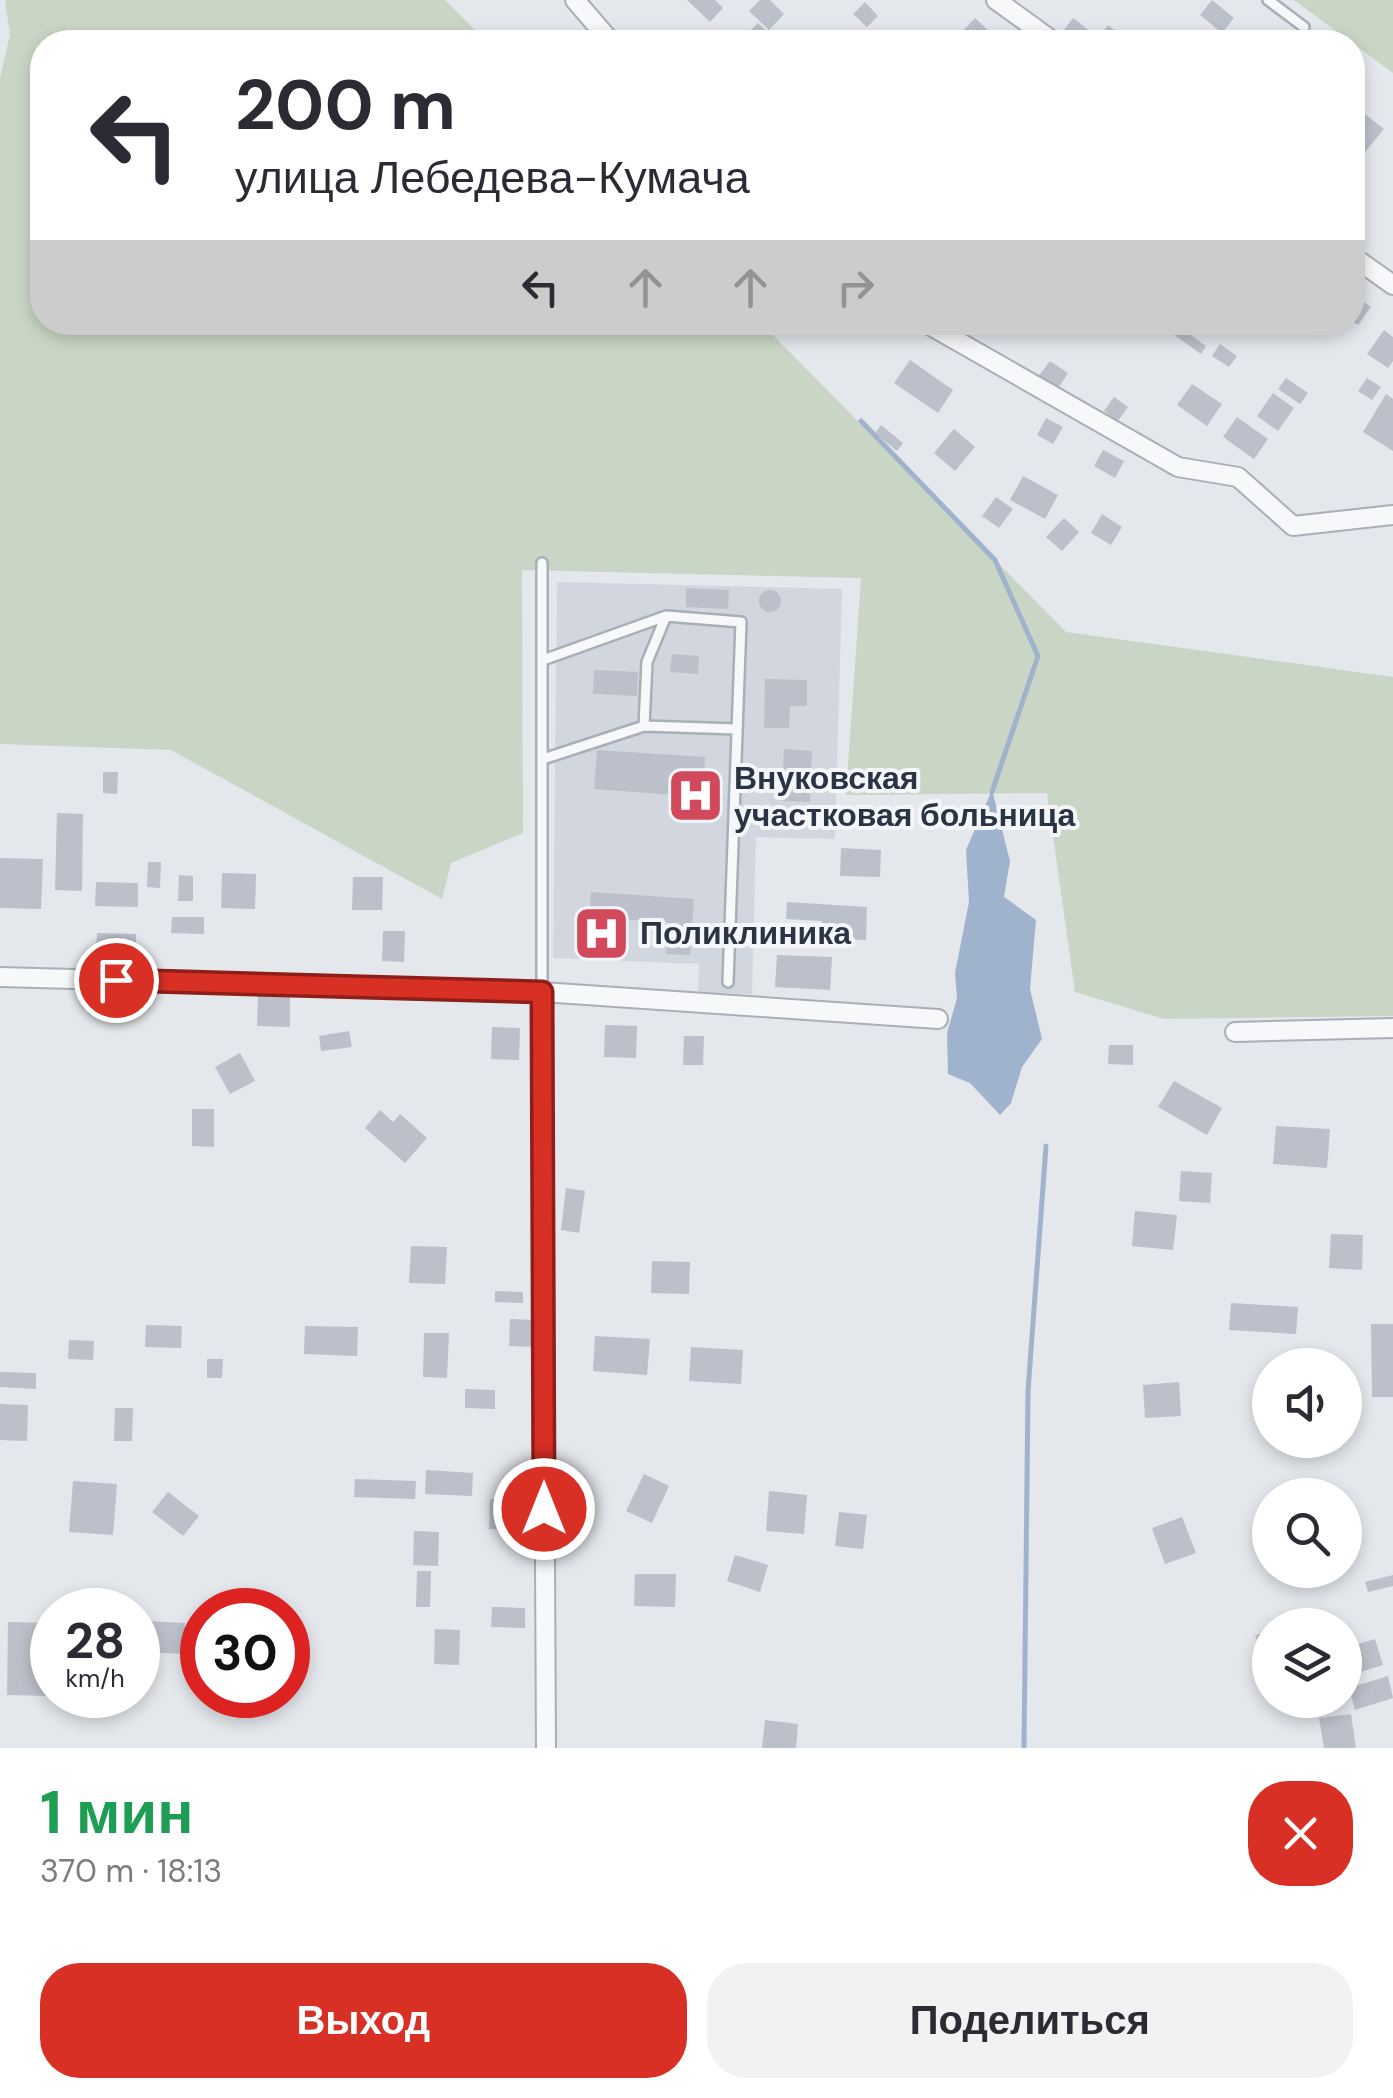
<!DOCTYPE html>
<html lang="ru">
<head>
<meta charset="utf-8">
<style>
  body { margin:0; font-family:"DM Sans",sans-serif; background:#f2f2f3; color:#2b2b33; height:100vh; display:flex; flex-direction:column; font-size:38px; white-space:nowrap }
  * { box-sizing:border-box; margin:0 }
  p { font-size:32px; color:#7c7c81 }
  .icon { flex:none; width:55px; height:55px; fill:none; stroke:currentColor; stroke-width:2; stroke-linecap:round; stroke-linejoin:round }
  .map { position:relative; height:1748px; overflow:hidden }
  .side { display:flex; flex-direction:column; background:#fff; flex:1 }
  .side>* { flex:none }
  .hud { position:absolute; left:30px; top:30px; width:1335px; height:305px; border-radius:40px; box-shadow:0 5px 15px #0003; background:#fff; color:#2b2b33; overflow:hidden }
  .fabs { position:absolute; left:1252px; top:1348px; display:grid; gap:20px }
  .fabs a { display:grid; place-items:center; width:110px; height:110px; border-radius:50%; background:#fff; box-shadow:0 5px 15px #0003; font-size:50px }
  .speed { position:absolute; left:30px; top:1588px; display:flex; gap:20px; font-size:50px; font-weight:700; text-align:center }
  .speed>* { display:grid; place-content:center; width:130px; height:130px; border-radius:50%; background:#fff; box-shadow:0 5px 15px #0003; line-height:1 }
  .speed small { font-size:25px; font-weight:400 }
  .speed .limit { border:15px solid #d22; background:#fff; color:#111 }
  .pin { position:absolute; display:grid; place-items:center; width:85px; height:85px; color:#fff; margin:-42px; border:5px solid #fff; border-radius:50%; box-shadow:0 2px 10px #0007 }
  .me { position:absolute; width:110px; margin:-55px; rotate:0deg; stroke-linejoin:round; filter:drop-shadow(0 0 8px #0008) }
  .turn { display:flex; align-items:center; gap:35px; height:210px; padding:0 40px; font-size:45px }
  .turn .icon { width:130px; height:130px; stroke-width:2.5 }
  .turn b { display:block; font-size:70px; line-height:85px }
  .lanes { display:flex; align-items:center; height:95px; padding:0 40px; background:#0003; justify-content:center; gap:50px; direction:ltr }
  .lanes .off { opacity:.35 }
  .round { display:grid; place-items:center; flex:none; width:105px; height:105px; border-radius:40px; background:#f2f2f3 }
  .headline { display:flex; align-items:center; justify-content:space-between; height:170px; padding:0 40px }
  h1 { font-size:60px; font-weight:700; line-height:75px; color:#1e9e55 }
  .cta { display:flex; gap:20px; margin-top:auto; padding:20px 40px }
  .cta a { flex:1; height:115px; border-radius:40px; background:#d93025; color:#fff; font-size:40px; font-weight:700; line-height:115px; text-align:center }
  .cta a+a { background:#f2f2f3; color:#2b2b33 }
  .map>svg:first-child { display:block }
  .built { fill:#d2d6de }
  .green { fill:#c9d6c5 }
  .water { fill:#9fb4cc }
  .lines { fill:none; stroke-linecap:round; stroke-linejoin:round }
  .stream { stroke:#9fb4cc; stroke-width:5 }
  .building { fill:#bbc0ca }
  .service-casing { stroke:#a9aeb7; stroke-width:14 }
  .minor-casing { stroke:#a9aeb7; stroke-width:22 }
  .service { stroke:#f7f8fa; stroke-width:9 }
  .minor { stroke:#f7f8fa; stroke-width:18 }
  .route-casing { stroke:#8d1f18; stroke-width:25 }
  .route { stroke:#d93025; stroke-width:18 }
  .labels { text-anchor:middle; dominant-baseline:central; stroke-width:8; stroke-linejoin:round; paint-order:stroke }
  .poi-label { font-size:32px; font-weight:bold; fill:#2b3445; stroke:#f4f6f9; text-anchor:start }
</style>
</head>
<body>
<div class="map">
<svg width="1393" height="1748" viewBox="0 0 1393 1748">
  <rect width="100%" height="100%" fill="#e4e7ec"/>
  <path class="built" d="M557,582l285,7 -7,250 -79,-2 -4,157 -54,-2 1,-28 -146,-6z"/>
  <path class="green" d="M5,0h440l42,42h-445v280l719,1 305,309 327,45v339l-229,3 -89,-27 -28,-199 -201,2 15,-217 -339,-8 1,263 -72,30 -9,36 -271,-149 -171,-6v-666l10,-43z
    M1294,0h99v73z"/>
  <path class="water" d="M992,790l18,71 -6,36 32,23 -6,69 12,50 -20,28 -11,36 -11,12 -30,-32 -22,-9 -1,-41 10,-35 -2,-25 14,-71 -3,-52z"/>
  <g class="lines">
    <path class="stream" d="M861,421l134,139 43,96 -46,136
      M1024,1748l4,-357 18,-245"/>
  </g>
  <path class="building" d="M687,0h28l8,8 -13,14z
    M760,0h10l14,14 -15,16 -20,-19z
    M1212,0l22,18 -12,15 -22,-18z
    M865,2l13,14 -11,11 -14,-13z
    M975,18l26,24 -47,-2z
    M1073,18l18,14 -9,10 -18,-12z
    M758,23l20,19h-39z
    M1108,25l22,17 -34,-2z
    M1352,104l32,25 -27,33 -5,-4z
    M1356,296l15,11 -13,18 -6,-4z
    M1175,324l31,22 -5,8 -31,-22z
    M1384,330l9,7v24l-5,7 -21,-14z
    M1220,344l17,12 -8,11 -17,-11z
    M910,360l43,30 -15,23 -44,-30z
    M1050,361l18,12 -11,17 -19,-13z
    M1286,378l22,15 -8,11 -22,-15z
    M1367,378l14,9 -9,13 -14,-9z
    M1192,384l30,20 -15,22 -30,-21z
    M1273,393l21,15 -16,23 -21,-15z
    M1386,394l7,5v52l-30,-19z
    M1114,397l14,10 -10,14 -14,-10z
    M1237,417l31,22 -14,20 -31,-22z
    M1046,418l17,9 -10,17 -16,-9z
    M881,425l22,18 -6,8 -22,-18z
    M954,429l21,18 -20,24 -21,-18z
    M1103,450l21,11 -9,17 -21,-12z
    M1023,476l35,19 -13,24 -35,-19z
    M996,497l17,12 -14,19 -17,-12z
    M1102,514l20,13 -11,18 -20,-12z
    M1064,518l15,14 -17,19 -16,-14z
    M686,588l43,2 -1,19 -42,-2z
    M759 601a11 11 0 1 1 22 0a11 11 0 1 1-22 0Z
    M672,654l27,2 -1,18 -28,-2z
    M594,670l44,2 -1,24 -44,-2z
    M765,679l42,1v26h-17l-1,22h-25z
    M784,749l28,2 -2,51 -28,-1z
    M597,750l108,7 -2,40 -109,-8z
    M103,772h15l-1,22 -14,-1z
    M57,813l26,1 -1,77 -27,-1z
    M841,848l40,2 -1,27 -40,-1z
    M0,858l43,1 -2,50 -41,-1z
    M148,862h13l-1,26 -13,-1z
    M222,873l34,1 -1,35 -34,-1z
    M179,875l14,1v25h-15z
    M353,877h30l-1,33h-30z
    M96,882l42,1v24l-43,-1z
    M591,892l103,7 -4,56 -24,-1 2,-32 -54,-3 -2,27 -24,-1z
    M787,902l80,5 -1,33 -45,-2 1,-17 -36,-2z
    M172,917h32v17l-33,-1z
    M383,931h22l-1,31 -22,-1z
    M97,933l39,1v17l-40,-1z
    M777,955l55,2 -2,33 -55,-3z
    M258,996h32v31l-33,-1z
    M605,1025l32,1 -1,32 -32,-1z
    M492,1027l28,1 -1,32 -28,-1z
    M349,1031l3,16 -31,4 -2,-15z
    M684,1036h20l-1,29h-20z
    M1109,1045h24v20l-25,-1z
    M240,1053l15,28 -25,13 -15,-27z
    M1174,1081l48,27 -15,27 -49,-28z
    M192,1109h22v38l-22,-1z
    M380,1110l13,12 7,-8 27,24 -22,25 -40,-35z
    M1276,1126l54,3 -3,39 -54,-4z
    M1181,1171l31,2 -2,30 -31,-2z
    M566,1188l19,3 -6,42 -18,-3z
    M1135,1211l42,4 -4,35 -41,-4z
    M1331,1234l32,1 -1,35 -33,-2z
    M411,1246l36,1 -2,37 -36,-1z
    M652,1261l38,1 -1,32 -38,-1z
    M495,1291l28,1v11l-28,-1z
    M1231,1303l67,4 -2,27 -67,-4z
    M510,1319l25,1 -1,27 -25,-1z
    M1371,1324h22v73h-21z
    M146,1325l36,1 -1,22 -36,-1z
    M305,1326l53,1 -1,29 -53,-2z
    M424,1333h25l-2,45 -24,-1z
    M595,1336l55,3 -3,36 -54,-4z
    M69,1340l25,1 -1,19 -25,-1z
    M691,1347l52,3 -2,34 -52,-3z
    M207,1359h16l-1,19h-15z
    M0,1372l36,1v16l-36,-2z
    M1179,1382l2,34 -36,2 -2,-33z
    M465,1389l30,1v19l-30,-1z
    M0,1404l28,1 -1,36 -27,-1z
    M115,1408h18l-1,33h-18z
    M426,1470l47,3 -1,23 -47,-2z
    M644,1474l25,12 -17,37 -26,-12z
    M355,1479l61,2 -1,18 -61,-2z
    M73,1481l44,3 -4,51 -44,-3z
    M769,1491l38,4 -3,39 -38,-3z
    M168,1492l31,24 -16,20 -31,-24z
    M490,1499l40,2 -1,30 -40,-2z
    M839,1512l28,3 -4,34 -28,-3z
    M1182,1517l14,36 -31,11 -13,-36z
    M414,1531l25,1 -1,34 -25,-1z
    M735,1555l33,10 -8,27 -33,-11z
    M417,1571h14l-1,36h-14z
    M635,1574h41l-1,33 -41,-1z
    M1393,1575v11l-25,6 -3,-10z
    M492,1607l33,1v20l-34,-1z
    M145,1621l40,2 -1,31 -41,-2z
    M8,1622l42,1 -2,73 -41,-1z
    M1270,1628v37l-15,-29z
    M435,1629l25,1 -1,35 -25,-1z
    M1375,1639l8,26 -38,12v-29z
    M1388,1676l5,22 -38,12 -6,-22z
    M1351,1714l5,34h-32l-5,-30z
    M765,1720l33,4 -2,24h-34z"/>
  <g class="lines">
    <defs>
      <path id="service" d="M1268,0l36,27
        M543,660l123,-44 75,6 -13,360
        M644,726l3,-64 19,-46
        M543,759l101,-33 93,3
        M542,992v-429"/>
      <path id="minor" d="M575,0l36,42
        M996,0l58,42
        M1352,256l41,29
        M924,322l254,145 60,10 55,49 100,-11
        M0,977l542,15 396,27
        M542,992l4,756
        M1235,1032l158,-4"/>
    </defs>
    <use href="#service" class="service-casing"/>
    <use href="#minor" class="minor-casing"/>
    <use href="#service" class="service"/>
    <use href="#minor" class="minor"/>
  </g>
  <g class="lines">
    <defs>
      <path id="route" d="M116,980l426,12 2,517"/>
    </defs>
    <use href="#route" class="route-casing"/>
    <use href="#route" class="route"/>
  </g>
  <defs>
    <symbol id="hospital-square" viewBox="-11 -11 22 22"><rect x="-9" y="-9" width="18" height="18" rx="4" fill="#d1495b" stroke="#f4f6f9"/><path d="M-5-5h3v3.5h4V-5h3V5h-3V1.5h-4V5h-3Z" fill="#fff"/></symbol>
  </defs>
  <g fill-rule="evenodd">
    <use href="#hospital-square" x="664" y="764" width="63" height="63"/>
    <use href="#hospital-square" x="570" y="902" width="63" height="63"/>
  </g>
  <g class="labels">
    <g class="poi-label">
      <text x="734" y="778">Внуковская<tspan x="734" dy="37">участковая больница</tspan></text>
      <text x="640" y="933">Поликлиника</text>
    </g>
  </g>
</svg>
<div class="fabs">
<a><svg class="icon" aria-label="sound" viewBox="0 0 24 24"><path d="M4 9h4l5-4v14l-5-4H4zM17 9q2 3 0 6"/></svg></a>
<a><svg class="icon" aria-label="search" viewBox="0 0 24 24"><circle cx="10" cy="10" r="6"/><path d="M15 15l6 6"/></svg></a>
<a><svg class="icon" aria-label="layers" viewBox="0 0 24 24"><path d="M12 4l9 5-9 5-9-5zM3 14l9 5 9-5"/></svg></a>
</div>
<div class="speed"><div>28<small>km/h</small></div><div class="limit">30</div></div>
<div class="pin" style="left:116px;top:980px;background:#d93025"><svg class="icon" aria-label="arrive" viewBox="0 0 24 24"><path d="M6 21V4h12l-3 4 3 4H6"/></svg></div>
<svg class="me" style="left:544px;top:1509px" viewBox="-20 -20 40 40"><circle r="17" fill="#d93025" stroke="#fff" stroke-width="3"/><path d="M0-11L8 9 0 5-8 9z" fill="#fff"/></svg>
<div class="hud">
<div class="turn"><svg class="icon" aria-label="left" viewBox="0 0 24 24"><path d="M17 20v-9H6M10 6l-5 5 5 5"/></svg><div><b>200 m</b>улица Лебедева-Кумача</div></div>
<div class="lanes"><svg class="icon" aria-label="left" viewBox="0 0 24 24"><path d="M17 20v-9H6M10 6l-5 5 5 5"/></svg><svg class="icon off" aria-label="ahead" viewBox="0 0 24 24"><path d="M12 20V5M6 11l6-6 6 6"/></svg><svg class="icon off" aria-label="ahead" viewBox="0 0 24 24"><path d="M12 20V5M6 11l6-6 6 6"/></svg><svg class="icon off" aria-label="right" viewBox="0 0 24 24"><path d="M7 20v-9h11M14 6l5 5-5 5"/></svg></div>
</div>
</div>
<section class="side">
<div class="headline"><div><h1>1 мин</h1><p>370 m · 18:13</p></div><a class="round" style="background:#d93025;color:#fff"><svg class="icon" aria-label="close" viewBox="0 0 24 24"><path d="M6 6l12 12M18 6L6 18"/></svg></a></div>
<div class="cta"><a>Выход</a><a>Поделиться</a></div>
</section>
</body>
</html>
